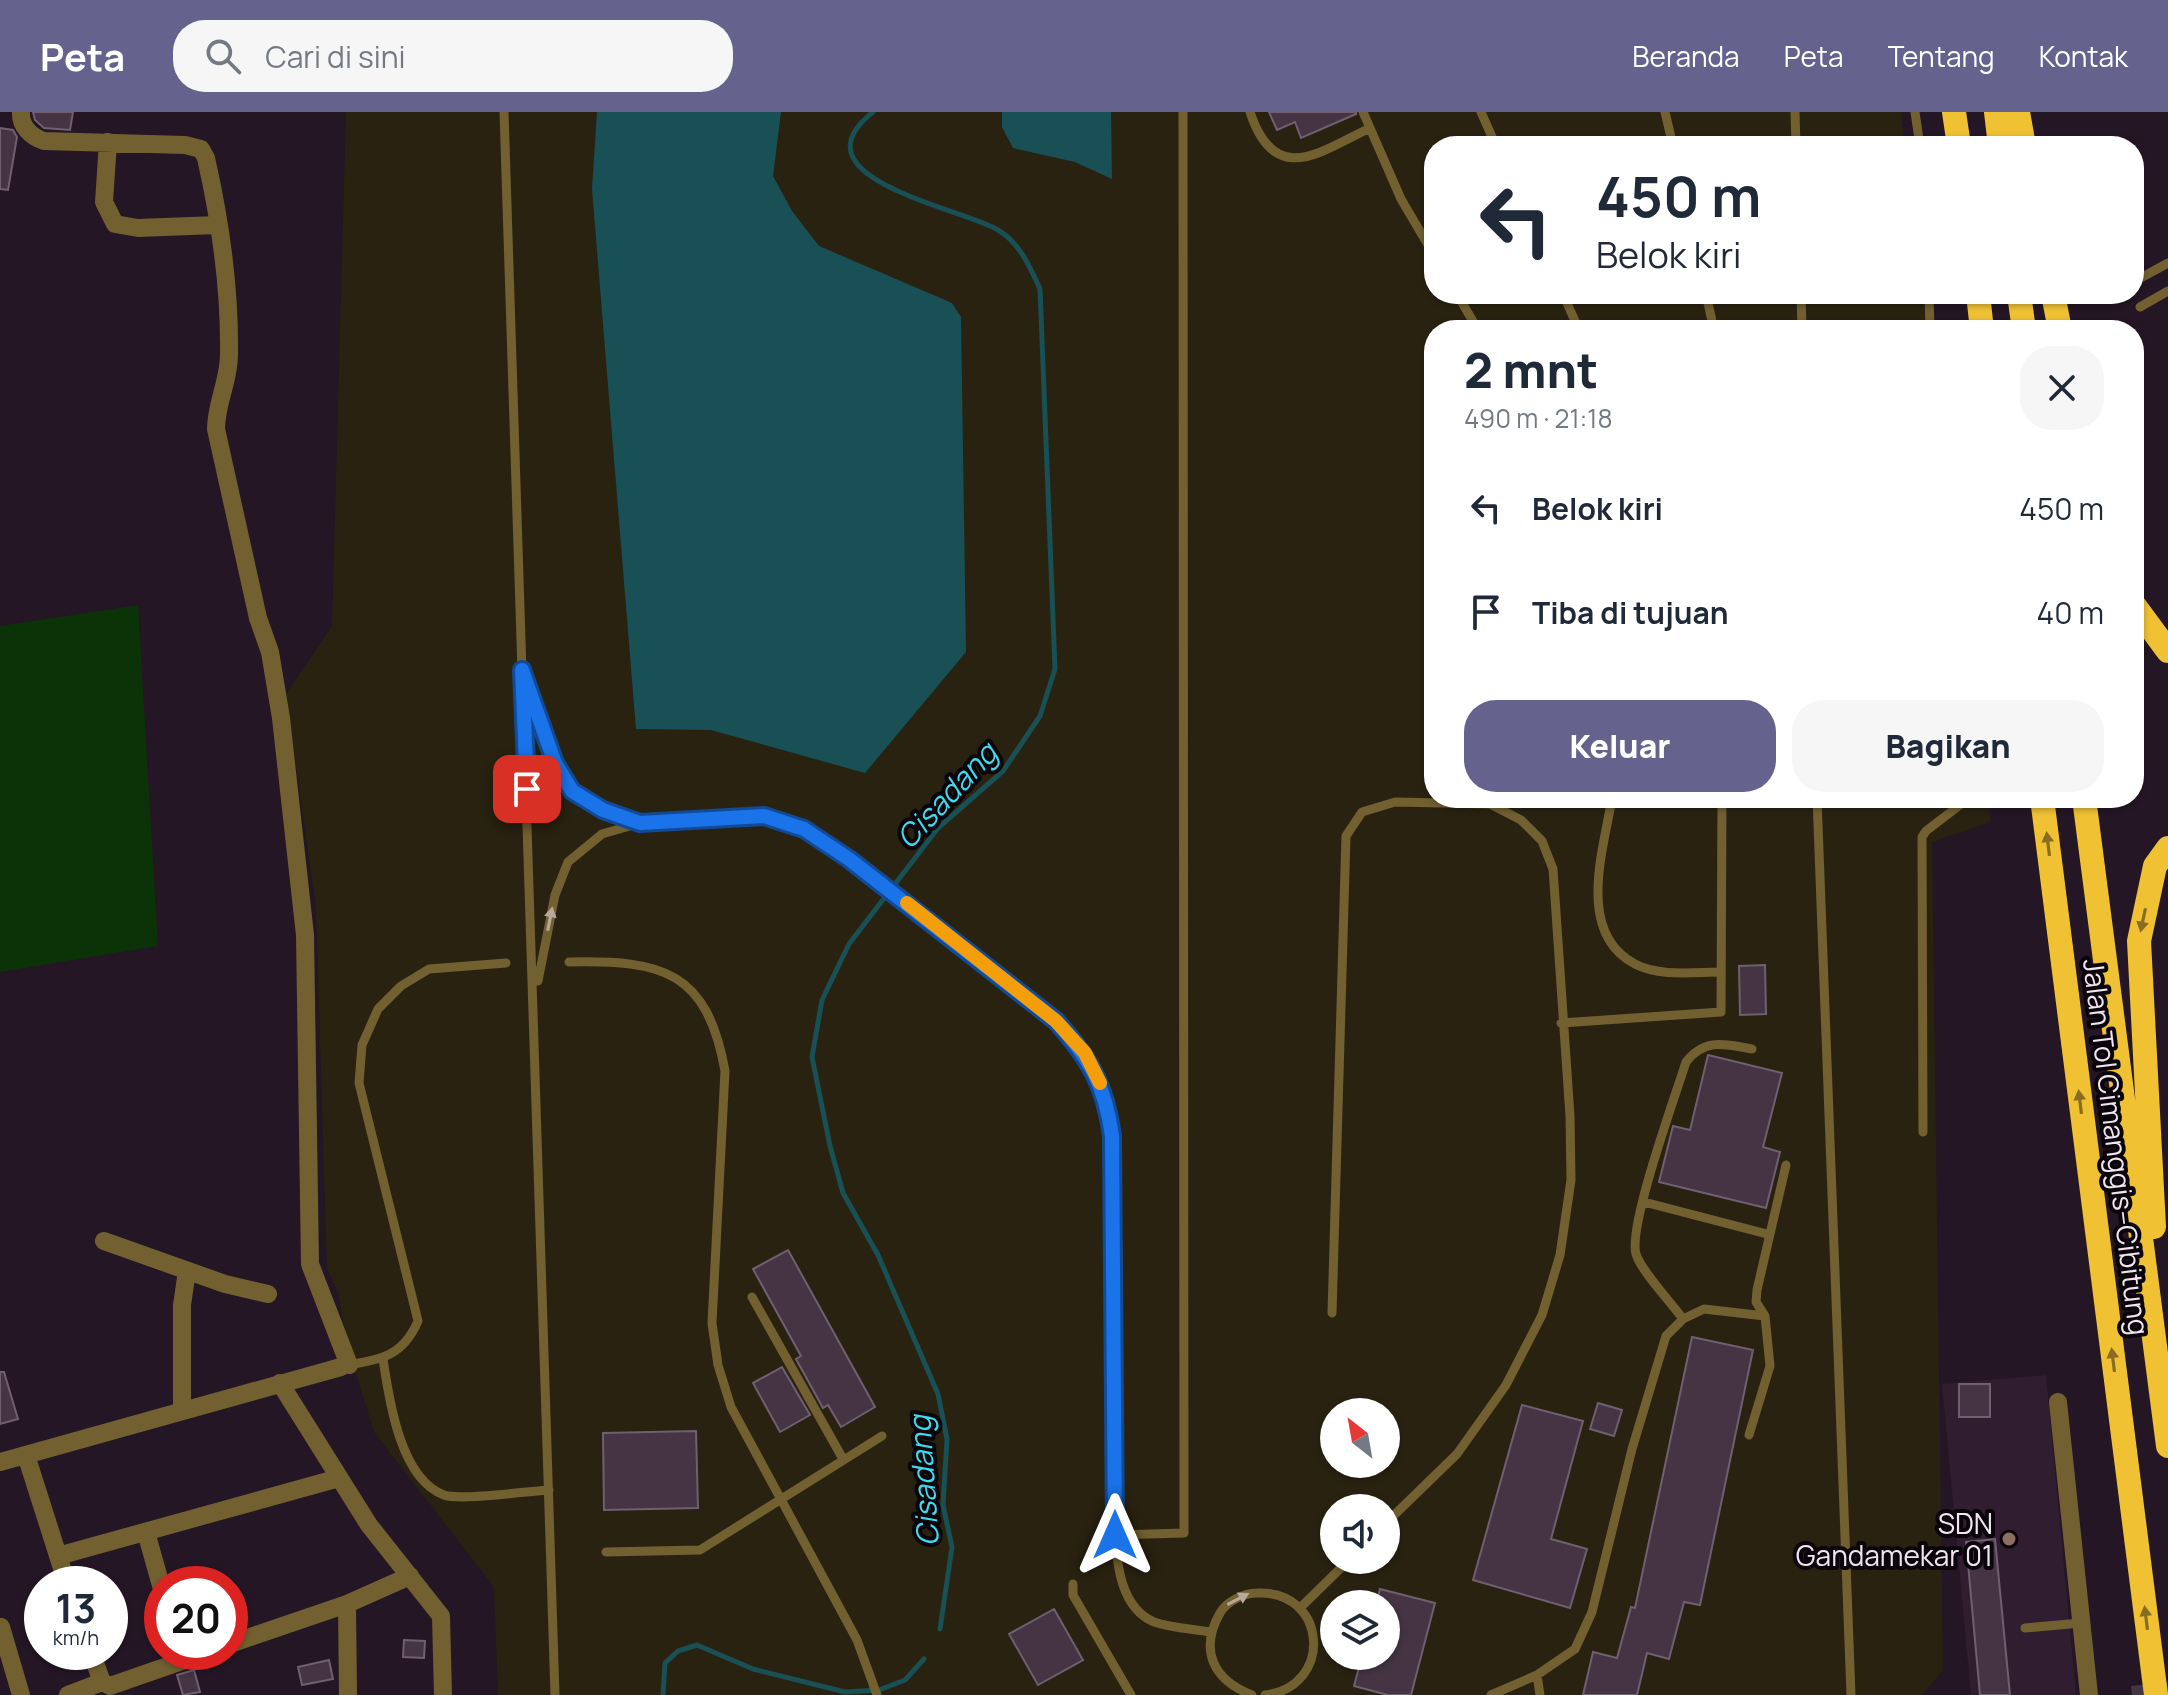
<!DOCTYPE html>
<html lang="id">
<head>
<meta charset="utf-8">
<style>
  body { margin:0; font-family:Manrope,sans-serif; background:#f6f6f7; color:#1f2937; height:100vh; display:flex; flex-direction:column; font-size:30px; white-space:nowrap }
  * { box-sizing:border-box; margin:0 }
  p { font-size:26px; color:#747a83 }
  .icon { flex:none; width:44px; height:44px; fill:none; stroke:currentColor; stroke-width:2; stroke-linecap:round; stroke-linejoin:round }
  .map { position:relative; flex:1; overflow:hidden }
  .side { position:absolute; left:1424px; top:208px; width:720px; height:488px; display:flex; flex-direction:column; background:#fff; border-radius:32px; box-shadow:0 2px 6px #0004 }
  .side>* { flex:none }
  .hud { position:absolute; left:1424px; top:24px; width:720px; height:168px; border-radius:32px; box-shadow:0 2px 6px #0004; background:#fff; color:#1f2937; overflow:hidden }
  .needle { width:52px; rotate:329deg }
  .buttons { position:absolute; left:1320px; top:1286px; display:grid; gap:16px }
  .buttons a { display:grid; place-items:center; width:80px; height:80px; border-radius:50%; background:#fff; box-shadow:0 2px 6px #0004; font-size:40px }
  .speed { position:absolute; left:24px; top:1454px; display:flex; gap:16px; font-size:40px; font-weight:700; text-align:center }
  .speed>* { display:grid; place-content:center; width:104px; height:104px; border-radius:50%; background:#fff; box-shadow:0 2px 6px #0004; line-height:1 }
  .speed small { font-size:20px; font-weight:400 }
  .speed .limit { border:12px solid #d22; background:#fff; color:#111 }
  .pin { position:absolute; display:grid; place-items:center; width:68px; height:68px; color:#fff; margin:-34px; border-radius:16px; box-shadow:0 4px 12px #0006 }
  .me { position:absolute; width:88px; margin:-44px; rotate:0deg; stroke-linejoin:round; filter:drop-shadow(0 0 6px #0008) }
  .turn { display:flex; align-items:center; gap:28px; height:168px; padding:0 40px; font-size:36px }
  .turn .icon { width:104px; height:104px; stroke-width:2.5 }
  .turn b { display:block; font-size:56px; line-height:68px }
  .round { display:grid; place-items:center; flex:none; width:84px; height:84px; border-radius:32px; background:#f6f6f7 }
  .summary { display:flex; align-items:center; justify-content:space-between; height:136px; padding:0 40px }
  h1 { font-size:48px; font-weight:800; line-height:60px }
  .action { display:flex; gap:16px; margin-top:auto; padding:16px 40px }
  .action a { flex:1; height:92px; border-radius:32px; background:#65638d; color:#fff; font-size:32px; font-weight:800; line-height:92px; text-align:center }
  .action a+a { background:#f6f6f7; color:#1f2937 }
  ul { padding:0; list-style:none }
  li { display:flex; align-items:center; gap:24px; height:104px; padding:0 40px }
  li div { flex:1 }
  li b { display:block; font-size:30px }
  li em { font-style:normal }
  header { display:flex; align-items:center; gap:48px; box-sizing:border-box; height:112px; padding:0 40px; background:#65638d; color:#fff }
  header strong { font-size:38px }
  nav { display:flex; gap:44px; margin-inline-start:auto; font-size:28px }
  .search { width:560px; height:72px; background:#f6f6f7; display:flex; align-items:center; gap:20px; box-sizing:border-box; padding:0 28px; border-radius:32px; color:#747a83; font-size:30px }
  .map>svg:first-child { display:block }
  .built { fill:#301d30 }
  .industrial { fill:#292211; fill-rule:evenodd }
  .green { fill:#0c3307 }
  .water { fill:#185056 }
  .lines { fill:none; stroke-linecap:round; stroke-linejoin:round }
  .stream { stroke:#185056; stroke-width:5 }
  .building { fill:#443444; stroke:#705f70; stroke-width:2 }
  .minor-tunnel { stroke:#433542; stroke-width:18; stroke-dasharray:18 9; stroke-linecap:butt }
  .service { stroke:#726030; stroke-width:9 }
  .minor { stroke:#726030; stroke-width:18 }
  .motorway { stroke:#f0c133; stroke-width:24 }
  .oneway { fill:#886c21 }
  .oneway2 { fill:#b7a999 }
  .route-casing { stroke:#114b97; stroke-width:20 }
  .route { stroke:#1a73e8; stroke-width:14 }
  .slow { stroke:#f59e0b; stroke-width:14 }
  .education-dot { fill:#8d6e63; stroke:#0a050a; stroke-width:3 }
  .labels { text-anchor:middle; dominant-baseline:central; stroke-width:8; stroke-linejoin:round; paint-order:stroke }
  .street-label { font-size:28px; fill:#f0e5ef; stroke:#0a050a }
  .poi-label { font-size:28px; fill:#f0e5ef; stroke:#0a050a; text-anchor:end }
  .water-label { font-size:30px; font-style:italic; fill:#3fdaec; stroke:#0a050a }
</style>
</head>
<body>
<header>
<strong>Peta</strong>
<div class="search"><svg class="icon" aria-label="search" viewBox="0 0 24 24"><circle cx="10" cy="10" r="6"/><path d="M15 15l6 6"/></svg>Cari di sini</div>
<nav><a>Beranda</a><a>Peta</a><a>Tentang</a><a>Kontak</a></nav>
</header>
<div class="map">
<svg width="2168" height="1583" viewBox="0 0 2168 1583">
  <rect width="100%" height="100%" fill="#241624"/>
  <path class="built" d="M2046,1263l30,320h-105l-29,-311z"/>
  <path class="industrial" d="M346,0h1555l4,34h-471v148h489l5,36h-494v468h554l3,24 -59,20 11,828 -21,25h-1424l-4,-108 -120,-155 -28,-91 -8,-50 -11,-22 -11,-362 -30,-213 46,-68zM1334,1300h52v52h-52zM1334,1396h52v52h-52zM1334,1492h52v52h-52z"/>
  <path class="green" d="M138,493l20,341 -158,26v-346z"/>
  <path class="water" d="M597,0h184l-8,64 19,35 27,35 133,57 9,14 5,335 -101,121 -154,-43 -75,-1 -44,-540z
    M1002,0h109l1,67 -37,-17 -62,-14 -11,-21z"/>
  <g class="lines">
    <path class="stream" d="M873,0c-84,66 89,96 125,118 22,13 32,37 42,59l15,380 -15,47 -37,55 -65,57 -89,116 -27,56 -10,57 18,89 13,47 35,62 60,139 9,45 -4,66 9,42 -12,82
      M663,1583l2,-32 13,-12 19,-6 56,24 92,23 34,-2 26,-10 19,-21"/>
  </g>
  <path class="building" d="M33,0h40l-3,18 -26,-2 -9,-8z
    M1269,0h87v2l-55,24 -6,-16 -18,8z
    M0,16l13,2 4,7 -9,53 -8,-1z
    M1765,853l1,49 -26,1 -1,-49z
    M1708,943l74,18 -19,74 17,5 -14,56 -107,-26 14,-56 17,4z
    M788,1138l87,157 -34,20 -13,-22 -5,3 -27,-49 5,-3 -48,-87z
    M1692,1225l61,13 -53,255 -16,-3 -15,57 -22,-6 -10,42h-54l10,-43 24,6 14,-51 4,1z
    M782,1255l28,48 -30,17 -27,-49z
    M0,1260h4l14,47 -18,5z
    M1959,1272h31v33h-31z
    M1598,1291l24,7 -8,26 -24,-7z
    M1522,1293l61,16 -32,118 36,10 -17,59 -97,-28z
    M696,1319l2,77 -94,2 -1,-77z
    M1995,1427l15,156h-30l-14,-153z
    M1380,1477l55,14 -24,92h-23l-34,-9 8,-30h24v-52h-10z
    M1054,1497l29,51 -45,25 -29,-51z
    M404,1528l21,1 -1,17 -21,-1z
    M329,1548l4,19 -31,6 -4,-18z
    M194,1558l6,22 -17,3 -6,-20z"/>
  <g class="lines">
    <path class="minor-tunnel" d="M2132,1583l36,-4"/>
    <path class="service" d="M504,0l51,1583
      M1250,0c25,76 70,40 120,16
      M1363,0l38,87 33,56
      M1481,0l15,34
      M1665,0l8,34
      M1795,0l1,34
      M1915,0l5,34
      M2135,169l33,-18
      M1457,182l21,36
      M1563,182l16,36
      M1706,182l8,36
      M1801,182l1,36
      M1929,182l1,36
      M2140,195l28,-16
      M526,568c12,34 20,84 46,111 16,17 47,24 68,32
      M1612,686c-8,50 -37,135 23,166 24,13 60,8 86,8
      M1817,686l34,897
      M569,850c94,-2 138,9 156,109l-13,252 6,42 13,42 126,233 20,55
      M538,869l17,-86 13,-33 34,-28 38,-11 124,-7 40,13 45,30 207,162c34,38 49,64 56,115l3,399c2,30 6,73 39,87 17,6 39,7 56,10
      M1561,911l160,-11 1,-214
      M1923,1020l-1,-295 4,-6 43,-33
      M1644,1090l123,32
      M752,1185l91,162
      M1332,1201l14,-477 16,-24 33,-10 95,2 31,16 21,21 11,28 17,247 1,64 -11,75 -18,60 -36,70 -49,69 -71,69
      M1765,1204l-9,-14 1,-12 29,-125
      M1683,1207c-12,-17 -42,-48 -47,-65 -8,-28 39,-157 50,-192 19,-24 38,-18 66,-13
      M383,1247c6,40 17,120 61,136 15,6 85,-4 105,-5
      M348,1253c34,-6 55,-9 70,-44l-59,-238 3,-38 16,-36 23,-23 28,-17 77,-6
      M1115,1423l69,-2 -1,-1421
      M606,1440l94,-2 182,-114
      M1073,1472v11l58,100
      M1301,1495l48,-47
      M2025,1516l56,-5
      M1537,1563l3,20
      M1252,1583c-39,-15 -53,-45 -32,-82 7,-12 24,-20 37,-20 71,-3 77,94 8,102
      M1491,1583l46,-20 38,-26 17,-37 40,-163 34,-113 17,-17 21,-10 61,7 5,50 -21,69"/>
    <path class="minor" d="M21,0c-1,14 10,25 23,29l141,4 16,4 5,9c14,62 24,133 23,197 0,26 -13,48 -13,74l42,189 12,34 11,66 24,217 5,329 39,101
      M108,30l-4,60 11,22 23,4 79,-3
      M104,1129l121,43 43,10
      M280,1271l89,142 72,91 2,79
      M2058,1290l31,293
      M182,1299v-106l5,-34
      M26,1343l41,129
      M0,1350l341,-95
      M146,1420l16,57
      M58,1444l281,-78
      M347,1492l1,91
      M1,1515l20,68
      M230,1532l117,-40 63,-28
      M91,1540l11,30 8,4 98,-34
      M68,1583l34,-13"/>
    <path class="motorway" d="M1954,0l5,34
      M1996,0l4,34
      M2018,0l6,34
      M1978,182l4,36
      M2019,182l5,36
      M2053,182l7,36
      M2134,493l34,46
      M2042,686l114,897
      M2084,686l84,648
      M2154,1115l-15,-286 16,-75 13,-18"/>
  </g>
  <defs><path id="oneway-solid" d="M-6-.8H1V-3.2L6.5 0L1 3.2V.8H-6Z" transform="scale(2)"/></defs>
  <g class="oneway">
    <use href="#oneway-solid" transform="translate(2048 732) rotate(-97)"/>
    <use href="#oneway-solid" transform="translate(2143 808) rotate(102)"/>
    <use href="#oneway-solid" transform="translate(2080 990) rotate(-97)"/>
    <use href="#oneway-solid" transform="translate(2113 1248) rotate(-97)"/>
    <use href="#oneway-solid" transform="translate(2146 1506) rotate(-97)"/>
  </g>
  <g class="oneway2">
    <use href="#oneway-solid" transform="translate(550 807) rotate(-79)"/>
    <use href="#oneway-solid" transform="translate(1238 1487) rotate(-28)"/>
  </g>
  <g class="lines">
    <defs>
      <path id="route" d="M527,677l-5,-119 33,93 17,28 31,19 37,13 124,-7 40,13 45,30 207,162c34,38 49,64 56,115l3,399"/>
    </defs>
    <use href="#route" class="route-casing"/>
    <use href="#route" class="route"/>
    <path class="slow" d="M907,791l149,118 29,32 15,30"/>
  </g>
  <circle class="education-dot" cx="2009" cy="1427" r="8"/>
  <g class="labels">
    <g class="street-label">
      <text transform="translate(2117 1035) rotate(83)">Jalan Tol Cimanggis–Cibitung</text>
    </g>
    <g class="poi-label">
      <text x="1993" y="1411">SDN<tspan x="1993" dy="32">Gandamekar 01</tspan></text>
    </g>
    <g class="water-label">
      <text transform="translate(946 683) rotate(-47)">Cisadang</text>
      <text transform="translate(923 1369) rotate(-94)">Cisadang</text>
    </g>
  </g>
</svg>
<div class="buttons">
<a><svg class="needle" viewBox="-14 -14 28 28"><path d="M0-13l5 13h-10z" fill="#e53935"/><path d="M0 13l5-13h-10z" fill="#747a83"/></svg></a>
<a><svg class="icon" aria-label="sound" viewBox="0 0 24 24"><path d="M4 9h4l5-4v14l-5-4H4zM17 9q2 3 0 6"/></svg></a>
<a><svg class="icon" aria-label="layers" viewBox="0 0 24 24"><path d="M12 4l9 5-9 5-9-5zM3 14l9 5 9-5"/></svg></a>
</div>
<div class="speed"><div>13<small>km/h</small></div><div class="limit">20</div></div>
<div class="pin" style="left:527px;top:677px;background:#d93025"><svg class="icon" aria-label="arrive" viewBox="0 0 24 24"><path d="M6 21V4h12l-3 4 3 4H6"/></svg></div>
<svg class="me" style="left:1115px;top:1423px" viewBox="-20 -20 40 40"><path d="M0-17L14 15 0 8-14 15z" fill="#1a73e8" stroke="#fff" stroke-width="4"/></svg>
<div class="hud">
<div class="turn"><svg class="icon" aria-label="left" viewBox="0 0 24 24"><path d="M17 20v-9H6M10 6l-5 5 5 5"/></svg><div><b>450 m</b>Belok kiri</div></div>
</div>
<section class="side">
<div class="summary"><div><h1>2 mnt</h1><p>490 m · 21:18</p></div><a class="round"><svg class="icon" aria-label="close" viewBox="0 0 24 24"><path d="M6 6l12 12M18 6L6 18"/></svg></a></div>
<ul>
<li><svg class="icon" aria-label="left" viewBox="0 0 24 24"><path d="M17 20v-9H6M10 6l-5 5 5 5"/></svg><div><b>Belok kiri</b></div><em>450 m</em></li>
<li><svg class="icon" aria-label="arrive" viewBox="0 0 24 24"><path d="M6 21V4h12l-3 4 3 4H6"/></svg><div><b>Tiba di tujuan</b></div><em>40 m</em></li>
</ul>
<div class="action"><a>Keluar</a><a>Bagikan</a></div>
</section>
</div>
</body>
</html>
